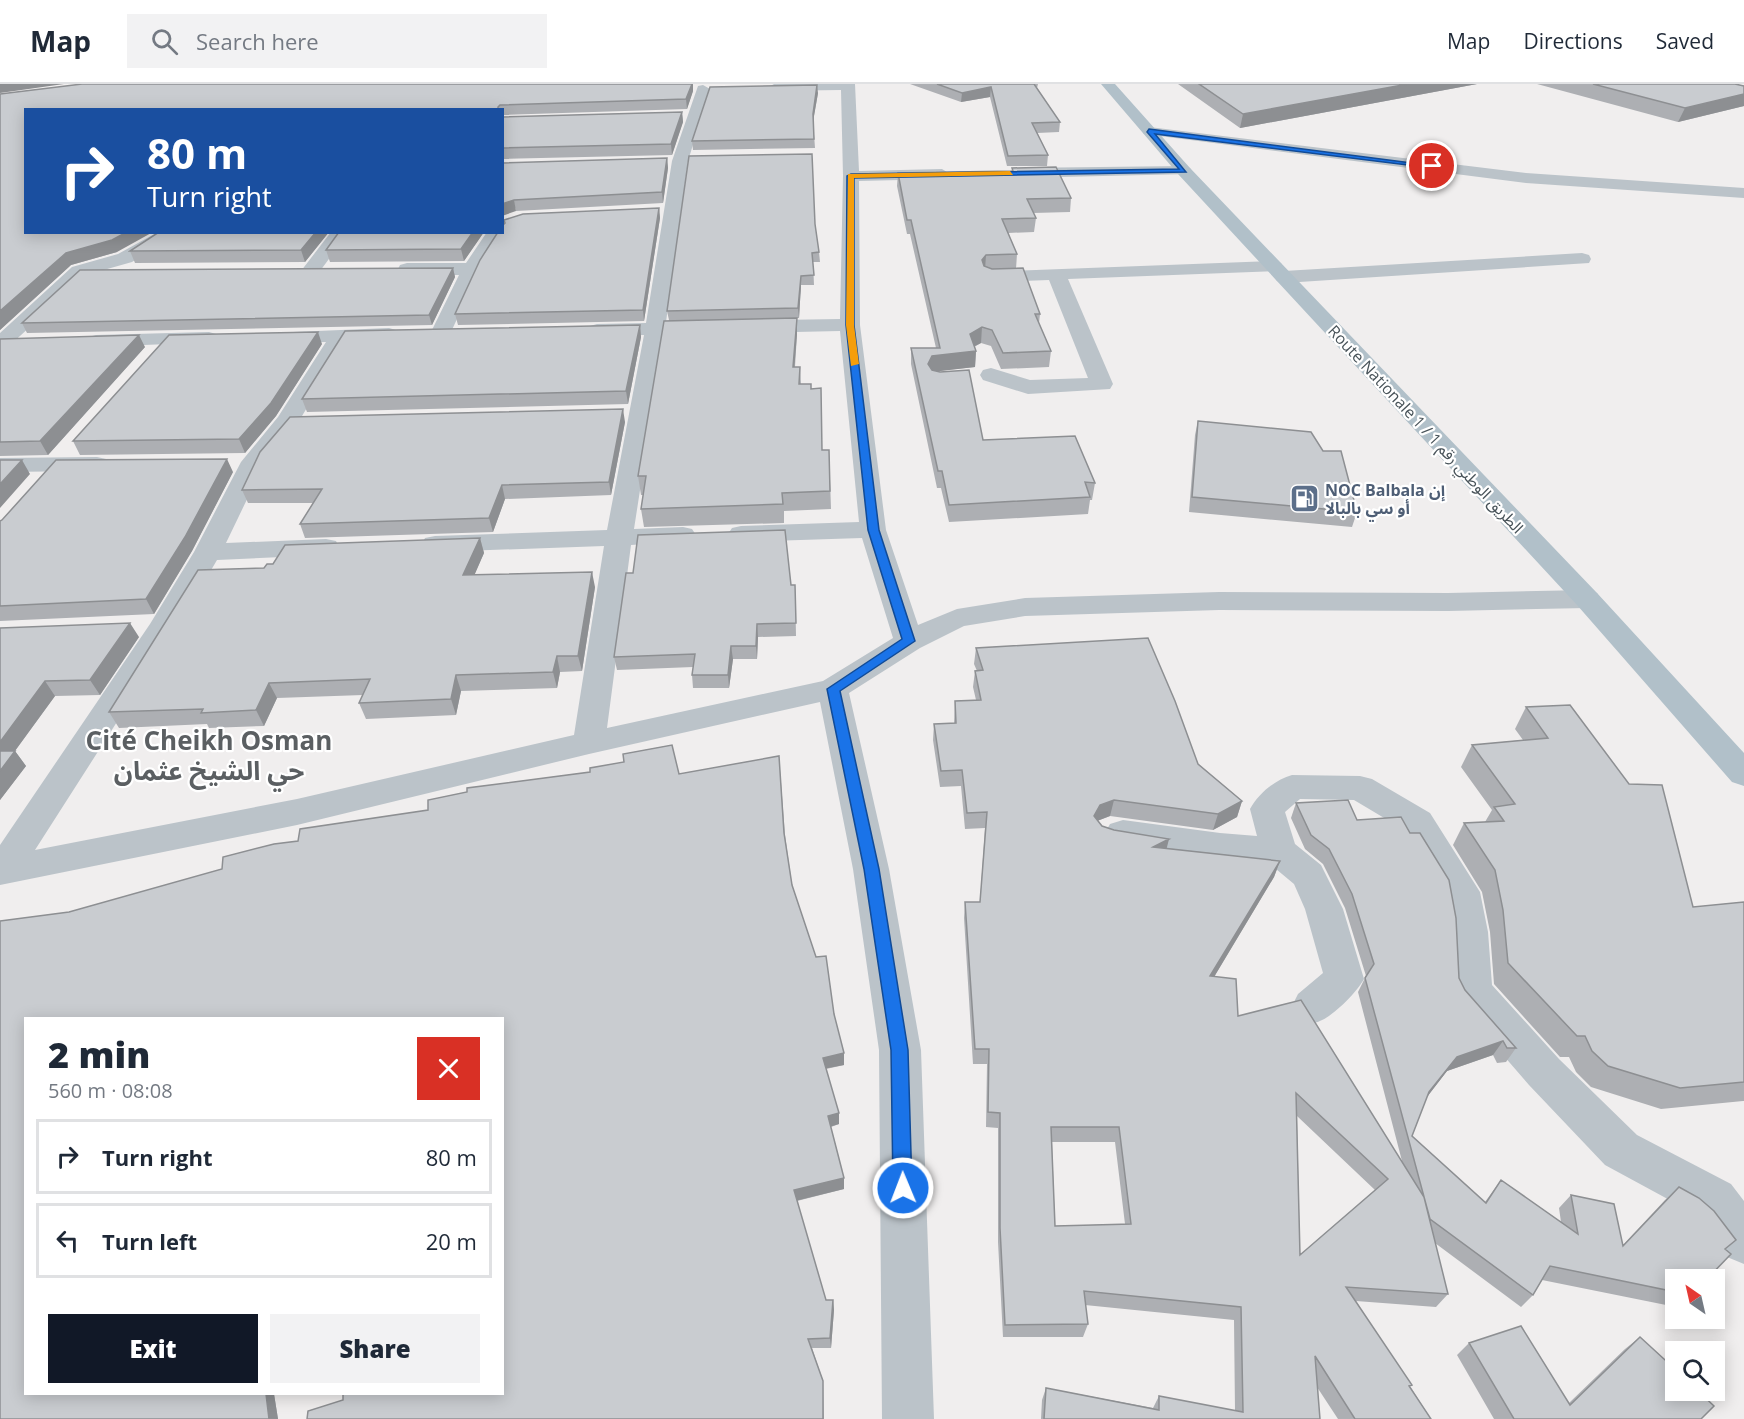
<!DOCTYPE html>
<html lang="en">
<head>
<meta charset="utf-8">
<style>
  body { margin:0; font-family:"Open Sans","Noto Sans Arabic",sans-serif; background:#f2f2f3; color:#1f2937; height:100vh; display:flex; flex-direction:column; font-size:22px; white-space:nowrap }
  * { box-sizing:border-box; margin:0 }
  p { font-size:20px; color:#747a83 }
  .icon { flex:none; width:33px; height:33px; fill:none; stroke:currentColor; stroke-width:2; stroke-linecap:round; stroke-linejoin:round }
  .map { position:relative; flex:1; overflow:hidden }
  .side { position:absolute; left:24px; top:933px; width:480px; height:378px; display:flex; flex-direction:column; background:#fff; border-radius:0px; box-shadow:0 3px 15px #0003 }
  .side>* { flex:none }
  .top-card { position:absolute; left:24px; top:24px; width:480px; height:126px; border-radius:0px; box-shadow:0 3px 15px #0003; background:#1a4fa0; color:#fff; overflow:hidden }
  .needle { width:39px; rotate:326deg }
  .controls { position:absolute; left:1665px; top:1185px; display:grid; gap:12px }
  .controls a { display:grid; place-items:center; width:60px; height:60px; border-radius:0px; background:#fff; box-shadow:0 3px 15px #0003; font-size:30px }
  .pin { position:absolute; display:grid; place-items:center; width:51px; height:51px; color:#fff; margin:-26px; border:3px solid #fff; border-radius:50%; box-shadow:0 2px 6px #0007 }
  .me { position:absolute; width:66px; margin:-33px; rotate:359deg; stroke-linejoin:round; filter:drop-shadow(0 0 4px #0008) }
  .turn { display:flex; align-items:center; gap:21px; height:126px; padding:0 24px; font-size:27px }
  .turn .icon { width:78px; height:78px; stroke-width:2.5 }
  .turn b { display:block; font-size:42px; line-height:51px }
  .round { display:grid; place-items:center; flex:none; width:63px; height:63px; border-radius:0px; background:#f2f2f3 }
  .head { display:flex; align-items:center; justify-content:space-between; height:102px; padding:0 24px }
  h1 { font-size:36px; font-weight:800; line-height:45px }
  .cta { display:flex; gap:12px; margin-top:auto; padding:12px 24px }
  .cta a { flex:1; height:69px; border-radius:0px; background:#111827; color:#fff; font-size:24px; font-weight:800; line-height:69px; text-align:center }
  .cta a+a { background:#f2f2f3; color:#1f2937 }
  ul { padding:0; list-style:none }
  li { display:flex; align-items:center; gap:18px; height:75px; margin:0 12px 9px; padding:0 12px; border:3px solid #e0e1e3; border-radius:0px }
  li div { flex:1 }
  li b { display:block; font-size:22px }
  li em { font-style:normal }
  header { display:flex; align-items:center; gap:36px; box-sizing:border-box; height:84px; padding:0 30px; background:#fff; border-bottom:2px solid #e0e1e3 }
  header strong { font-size:28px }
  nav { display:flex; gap:33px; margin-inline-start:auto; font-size:21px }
  .search { width:420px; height:54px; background:#f2f2f3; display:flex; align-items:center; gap:15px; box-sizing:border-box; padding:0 21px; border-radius:0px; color:#747a83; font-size:22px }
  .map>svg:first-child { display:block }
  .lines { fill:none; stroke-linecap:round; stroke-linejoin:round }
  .minor { fill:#bbc3c9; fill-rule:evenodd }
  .major { fill:#b1c0c9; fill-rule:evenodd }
  .wall { fill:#adafb3; fill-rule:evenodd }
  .shaded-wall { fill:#8d8f92 }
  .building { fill:#c9ccd0; stroke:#8d8f92; stroke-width:1.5; fill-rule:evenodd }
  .route { fill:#1a73e8; stroke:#114b97; stroke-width:1.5 }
  .slow { fill:#f59e0b }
  .labels { text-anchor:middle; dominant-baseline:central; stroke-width:4.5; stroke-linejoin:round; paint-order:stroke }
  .far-street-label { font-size:16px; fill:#485359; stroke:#fff }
  .far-service-label { font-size:16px; font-weight:bold; fill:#4e5e75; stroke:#fff; text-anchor:start }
  .district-label { font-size:26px; font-weight:bold; fill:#5b5f62; stroke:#fff }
</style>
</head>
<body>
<header>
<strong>Map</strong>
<div class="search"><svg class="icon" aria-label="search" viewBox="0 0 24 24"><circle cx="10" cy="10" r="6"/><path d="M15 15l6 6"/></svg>Search here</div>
<nav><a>Map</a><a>Directions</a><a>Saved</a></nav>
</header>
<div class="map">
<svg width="1744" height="1335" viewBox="0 0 1744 1335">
  <rect width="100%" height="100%" fill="#f0eeee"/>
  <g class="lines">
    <path class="minor" d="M774,0h81l4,87 83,-2 8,5 -8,5 -83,2 1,144 26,205 32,95 39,-16 68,-11 194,-6 229,1 139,-3 10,3 4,6 -4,6 -10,3 -139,3 -229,-1 -194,6 -61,10 -44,22 -71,45 40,176 32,181 13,369h-52l-3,-369 -26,-181 -33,-167 -231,52 -292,71 -297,60v-40l150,-221 44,-72 47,-90 37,-45 48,-75 -50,1 -7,-2 -3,-4 3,-4 120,-5 7,2 3,4 -3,4 -49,3 -48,80 -35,43 -38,79 100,-4 10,2 3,6 -3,6 -10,2 -109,5 -38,65 -144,225 262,-51 277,-64 30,-189 -169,6 -10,-2 -3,-6 3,-6 10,-2 172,-6 37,-195 -47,1 -7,-2 -3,-4 3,-4 7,-2 49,-1 26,-162 26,-75 5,-1 7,4 -22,72 -22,161 174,-3 3,-143 -2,-86 -72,1 -2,-3zM840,247l19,191 -118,4 -9,2 -4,6 4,6 9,2 121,-4 31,100 -70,43 -216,47 24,-183 61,-4 4,-6 -4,-6 -9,-2 -49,2 30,-194z
      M1149,43l377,46 218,15v10l-218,-15 -382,-49 -2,-3 2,-3z
      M1184,82l6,2 2,3 -2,3 -175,4 -8,-5 8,-5z
      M502,145l3,3 -25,37 -29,63 -3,4 -7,2 -7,-2 -3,-4 28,-57h-52l-7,-2 -2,-4 2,-4 7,-2h59l21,-31h15z
      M158,148h22l-48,30 -46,13 -79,73 -7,2v-17l72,-66 46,-13z
      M331,148h18l-32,43h-14l-2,-4z
      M1582,169l7,2 2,4 -2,4 -305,20 -7,-2 -3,-4 3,-4 7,-2z
      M1274,177l7,2 2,4 -2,4 -213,8 45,105 -3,5 -82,5 -45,-14 -3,-5 3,-5 8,-2 39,12 58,-2 -39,-98 -57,2 -7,-2 -2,-4 2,-4z
      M209,248l7,2 3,4 -3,4 -120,5 -7,-2 -3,-4 3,-4 7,-2z
      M97,373l9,2 3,5 -3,5 -9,2 -97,1v-14z
      M1292,691l68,1 12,3 58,34 50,79 8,40 4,53 67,74 78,76 94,49 13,17v63l-17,-7 -28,-41 -94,-51 -76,-80 -71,-82 -6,-12 -2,-59 -7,-38 -37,-63 -52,-31 -54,-1 -15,13 10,32 26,21 22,44 21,70c-7,13 -36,44 -52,44 -4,0 -11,-3 -14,-5l-6,-12 6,-12 25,-21 -18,-64 -11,-25 -24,-20 -50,-3 -97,-15 -13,-4 -5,-9 5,-9 13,-4 97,13 37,3 -7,-27c9,-16 25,-29 42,-34z"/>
    <path class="major" d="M1101,0h14l75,84 407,425 147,160v33l-12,-4 -155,-177 -399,-431z"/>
  </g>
  <path class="wall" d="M910,0h128l-1,4 23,34 -1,10 -22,1 11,22 -1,11h-40l-17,-69 -29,5z
    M1178,0h299l-237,44z
    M1537,0h198l9,2v20l-66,16z
    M693,7l-6,18 -185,6v-5h-476l91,142 -46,13 -71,65v-236z
    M818,9l-5,28 2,27 -122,2 -1,-9z
    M682,28l1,10 -11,33 -170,4v-42z
    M667,74l1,10 -5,35 -147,8 -14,-48z
    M1012,84l59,30 -1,14 -37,1 3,5 -2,14 -26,1 9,21 -1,15 24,45 -1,9 12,28 -2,16 -48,2 -10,-23 -10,-3 -7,4 2,4 -1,16 -38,4 46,69 112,43 -3,17h-2l-2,14 -139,8 -8,-34h-4l-26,-124v-16h25l-26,-114h-3l-10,-48 1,-13 114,-2z
    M659,124l1,10 -16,103 -186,4 -3,-11z
    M815,140l4,28 1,10h-7l1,23h-13l-2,33h-2v16l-2,33h5l1,17 10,5 11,61h7l2,59 -47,2v12l-140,4 -3,-18 2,-14h-2l-3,-19 31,-156 -2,-9z
    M159,148h170l-24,30 -170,1 -5,-12z
    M339,148h145l-20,29 -134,1 -4,-12z
    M453,184l2,9 -23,48 -405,8 -5,-10z
    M640,241l1,12 -13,67 -321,8 -5,-13z
    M0,255l145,8 -97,108 -48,1z
    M322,260l-46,72 -31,37 -165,2 -7,-14z
    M1198,337l159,91 -5,15 -163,-15 6,-77z
    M625,338l-14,73 -106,4 -12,33 -188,6 -5,-14 13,-21h-65l-6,-13z
    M233,388l-41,79 -38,63 -154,7v-100z
    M480,454l4,15 -10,22 121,12 -13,84 -22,1 -3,16 -96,3 -5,24 -90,4 -7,-16 4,-8 -86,3 -13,28 -55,2 -2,-4 -88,4 -10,-16 155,-144 9,-4z
    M791,501h4l1,51 -38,1 -1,22h-24l-4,29h-36l-1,-13 1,-8 -76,3 -3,-13z
    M0,544l139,9 -39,58 -45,1 -40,55 11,15 -26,34z
    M976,564l222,116 44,37 -5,16 -24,13 -103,-14 -13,5 5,5 12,4 55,9 -3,9 114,13 -6,16 -60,100 24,39 164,145 -44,-169 8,-16 -21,-68 -22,-44 -18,-15 -14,-31 5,-15 61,17 102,158 6,12 51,58 -10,14 -9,1 -4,-8 -46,16 -20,26 -15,39 73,66 16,-22 60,42 -2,-14 12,-13 52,50 42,-45 14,-13 -3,93v27l-134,-27 -9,15 -12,12 -86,-64 13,51 -12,13 -80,-6 75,118h-93l-21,-32 3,32h-279l1,-19 4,-12 107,20 6,-12 76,15 -1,-91 -149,-15 3,19 -5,13h-80l-5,-95v-114l-12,-1 1,-63h-14l-9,-146 1,-16h15l5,-74 -20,1 -4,-43 -21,1 -7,-47 1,-16 20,-1 1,-22 21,-1 -3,-13 2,-16h2l-3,-7zM1297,1032l78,74 -75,65zM1052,1058h63l10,82 -70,2z
    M1526,623l167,200 51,-5v199h-1l-82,8 -70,-22 -15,-15 -7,-15h-9l-66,-73 -4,-52 -8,-40 -29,-47 11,-22 21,-1 7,-12 -31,-43 11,-22 51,-5 -8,-11z
    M672,661l7,29 100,-18 6,79 7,50 24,72 10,-1 8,58 10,39v12l-18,4 13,44v11l-8,3 13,51v11l-47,12 29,99h7l1,10 -3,38h-19l11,33 1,38h-517l1,-8 35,-11v-6h159v-376h-476v376h248l4,25h-278v-498l69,-9 153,-43 1,-12 51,-13 24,-3 2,-12 128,-19v-10l39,-8v-4l123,-16v-4l34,-6 -1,-8z
    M1640,1253l61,82h-207l-37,-64 12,-12 100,60 56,-54z"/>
  <path class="shaded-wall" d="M0,0h64l-64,9z
    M692,0h1v7l-6,18 -1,-10z
    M1408,0h69l-237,44 3,-14z
    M817,1l1,8 -5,29v-8z
    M991,3l-1,10 -29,5 1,-9z
    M1744,10v12l-66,16 7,-14z
    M682,28l1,10 -11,33 -1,-11z
    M667,74l1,10 -5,35 -1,-11z
    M514,116l2,11 -14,5v-12z
    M659,124l1,10 -16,103 -1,-11z
    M127,148h26l-36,20 -46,13 -71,65v-19l66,-58z
    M316,148h13l-24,30 -4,-12z
    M473,148h11l-20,29 -3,-12z
    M986,171l-1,15 -3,-10z
    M453,184l2,9 -23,48 -3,-10z
    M801,192v9l-2,33 -1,-10z
    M797,234v16l-4,50v-17z
    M640,241l1,12 -13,67 -2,-13z
    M982,243l-1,16 -12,6 1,-15z
    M318,248l4,12 -46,72 -31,37 -6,-14z
    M139,251l6,12 -97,108 -8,-14z
    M976,267l-1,16 -43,5 -4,-8 4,-8z
    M623,325l2,13 -14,73 -2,-13z
    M227,375l6,13 -41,79 -38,63 -8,-15z
    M22,376l8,14 -30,34v-24z
    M502,401l3,14 -12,33 -4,-14z
    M480,454l4,15 -16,37 -5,-15z
    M592,488l3,15 -13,84 -4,-15z
    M130,539l9,14 -39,58 -10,-15z
    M757,540l1,13 -1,22 -1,-13z
    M731,562l2,13 -4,29 -1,-13z
    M557,572l3,16 -3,16 -4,-16z
    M456,591l5,16 -5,24 -5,-16z
    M45,597l10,15 -46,63 6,-8 11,15 -26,34v-58z
    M269,599l8,15 -13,28 -8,-16z
    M1114,716l-4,16 -13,5 -3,-5 6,-11z
    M1242,717l-5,16 -24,13 5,-16z
    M1169,755l-4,16 -12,-8z
    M1280,777l-6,16 -69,115 5,-16z
    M1503,957l-10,14 -46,16 -27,35 9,-14 28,-35z
    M844,969v12l-21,4v-11z
    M839,1029v11l-10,3 -1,-11z
    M844,1094v11l-49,12 -1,-11z
    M833,1216l1,10 -3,38 -1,-10z
    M266,1310h8l4,25h-9z"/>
  <path class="building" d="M82,0h610l-6,15 -186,6 -2,2v3h-472v122h101l-15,8 -46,13 -66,58v-217z
    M937,0h97l26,38 -28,1 16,32 -40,1 -17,-69 -29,6z
    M1199,0h209l-165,30z
    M1593,0h142l9,2v8l-59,14z
    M817,1l-4,29 1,25 -122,2 18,-54z
    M682,28l-11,32 -169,4v-31z
    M812,70l3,70 4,28 -7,1 2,22 -13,1 -3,32 -131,3 22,-155z
    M667,74l-5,34 -148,8 -12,4v-41z
    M1056,83l15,31 -44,1 9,19 -34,1 15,35 -31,1 -4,5 2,6 8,3 31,-1 17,46h-5l16,37 -48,2 -11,-23 -10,-3 -12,7 6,17 -44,5 -4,8 4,6 8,2 29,-2 14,70 92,-4 20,47 -10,-1 5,15 -141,8 -7,-34h-4l-27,-123h29l-29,-128h-4l-9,-47 115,-2 -1,-3z
    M659,124l-16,102 -188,4 25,-54 18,-28h4v-6l3,-3 -1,-3 19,-6z
    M159,148h157l-15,18 -171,1z
    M339,148h134l-12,17 -135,1z
    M453,184l-24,47 -407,8 58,-53z
    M797,234l-4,49h7l-1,17h12v5l10,-1 1,62h7l1,41 -48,2 1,11 -142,5 5,-33h-8l26,-155z
    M640,241l-14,66 -324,8 43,-68z
    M318,248l-47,71 -32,36 -166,2 96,-106z
    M139,251l-99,106 -40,1v-103z
    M623,325l-14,73 -107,3 -13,33 -189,6 22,-35 -80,1 18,-38 30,-35z
    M1198,337l113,11 12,19h18l16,61 -165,-15z
    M227,375l-42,78 -39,62 -146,7v-85l2,-1 54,-60z
    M0,376h22l-22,24z
    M785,446l6,55h4l1,38 -39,1 -1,22h-25l-3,29h-36l3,-21 -81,3 12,-84h7l5,-38z
    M480,454l-17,37 129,-3 -14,84h-21l-4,16 -97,3 -5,24 -92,4 11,-24 -101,4 -13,27 -55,3 2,-4 -94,3 89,-142 66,-2 3,-4h6l12,-19z
    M130,539l-40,57 -45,1 -45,61v-114z
    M1148,554l27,63 23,63 44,37 -24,13 -104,-14 -14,5 -6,11 8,10 12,4 55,9 -16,8 127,14 -70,115 26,3 2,37 63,-16 123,197 24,97 -102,-7 66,98 -3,1 22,33h-76l-40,-63 5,63h-276l2,-31 113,22v-14l84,16 -2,-105 -157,-16 4,33 -83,1 -5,-97v-115l-12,-1 1,-63h-14l-10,-147h15l7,-90 -20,1 -5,-43 -21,1 -7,-47 22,-1 -1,-22 26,-1 -6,-29 8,-1 -7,-22zM1296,1009l92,86 -88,76zM1051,1043h68l12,97 -76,2z
    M1570,621l59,79 33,1 31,122 51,-5v180l-64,6 -72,-22 -16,-15 -7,-15h-8l-69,-73 -5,-53 -8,-40 -31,-47 40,-2 -10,-14 21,-3 -43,-59 76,-7 -22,-31z
    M672,661l7,29 100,-18 5,77 8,52 24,72 10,-1 8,58 10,39 -21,5 16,55 -11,3 16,62 -50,12 32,110h7l-3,38 -22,1 15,42v38h-516l1,-8 35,-11v-6h159v-376h-476v376h240l3,25h-269v-498l69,-9 153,-43 1,-12 51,-13 24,-3 2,-12 128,-19v-10l39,-8v-4l123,-16v-4l34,-6 -1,-8z
    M0,667h15l-15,20z
    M1348,716l9,20 44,-3 9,16h10l29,47 7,38 3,60 6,12 51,58h-9l-4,-7 -46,16 -28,35 -17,44 74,67 15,-23 77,54 -7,-39 43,9 9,42 56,-59 20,11 15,13 22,29 -11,9 6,5 -25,26h-30v12l-126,-26 -17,29 -103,-76 -65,-241 9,-14 -22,-70 -23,-45 -18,-14 -15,-32z
    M1521,1242l49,79 70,-68 36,33v20h21l17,16 -13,13h-187l-45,-76z"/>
  <path class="route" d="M1149,45l286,37 -3,2 -277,-34 31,38 -332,6v147l25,205 36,111 -75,50 39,178 29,181 4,138 -2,7 -7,3 -7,-3 -3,-7 -2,-138 -27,-181 -37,-180 75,-50 -34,-109 -22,-205 1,-149 4,-2 328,-5 -32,-37z"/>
  <path class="slow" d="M1010,87l3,4 -159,3v147l5,39 -8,2 -5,-41 2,-151z"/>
  <defs>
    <symbol id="fuel-square" viewBox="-11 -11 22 22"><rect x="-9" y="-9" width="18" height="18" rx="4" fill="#5c6f8a" stroke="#fff"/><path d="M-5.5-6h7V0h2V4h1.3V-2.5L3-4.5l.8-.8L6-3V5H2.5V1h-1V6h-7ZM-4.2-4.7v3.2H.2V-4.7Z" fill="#fff"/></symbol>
  </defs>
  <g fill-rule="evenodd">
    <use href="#fuel-square" x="1288" y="398" width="33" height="33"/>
  </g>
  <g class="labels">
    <g class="far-street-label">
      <text transform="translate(1426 345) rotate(47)">Route Nationale 1 / الطريق الوطني رقم 1</text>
    </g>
    <g class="far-service-label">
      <text x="1325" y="406">NOC Balbala إن<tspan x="1325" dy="18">أو سي بالبالا</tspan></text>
    </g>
    <g class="district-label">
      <text x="209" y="656">Cité Cheikh Osman<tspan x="209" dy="30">حي الشيخ عثمان</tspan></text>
    </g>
  </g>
</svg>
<div class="controls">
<a><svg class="needle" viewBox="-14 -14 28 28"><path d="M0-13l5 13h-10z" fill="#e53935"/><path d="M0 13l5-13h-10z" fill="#747a83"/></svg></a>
<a><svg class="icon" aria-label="search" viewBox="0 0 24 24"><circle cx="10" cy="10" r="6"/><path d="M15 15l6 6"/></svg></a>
</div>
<div class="pin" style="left:1432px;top:82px;background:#d93025"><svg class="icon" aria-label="arrive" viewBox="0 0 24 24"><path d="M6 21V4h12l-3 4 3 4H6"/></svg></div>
<svg class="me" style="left:903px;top:1104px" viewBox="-20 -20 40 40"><circle r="17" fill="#1a73e8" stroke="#fff" stroke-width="3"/><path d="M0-11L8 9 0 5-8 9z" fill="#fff"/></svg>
<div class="top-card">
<div class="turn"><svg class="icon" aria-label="right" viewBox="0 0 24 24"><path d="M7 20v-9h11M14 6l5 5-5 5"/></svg><div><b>80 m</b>Turn right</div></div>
</div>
<section class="side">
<div class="head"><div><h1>2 min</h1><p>560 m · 08:08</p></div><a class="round" style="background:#d93025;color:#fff"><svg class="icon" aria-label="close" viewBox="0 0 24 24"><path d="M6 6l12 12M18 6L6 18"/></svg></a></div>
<ul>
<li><svg class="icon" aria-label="right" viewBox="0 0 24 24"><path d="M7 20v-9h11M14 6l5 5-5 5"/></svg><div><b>Turn right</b></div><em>80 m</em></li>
<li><svg class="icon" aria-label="left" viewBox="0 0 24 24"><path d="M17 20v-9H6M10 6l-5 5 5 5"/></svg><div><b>Turn left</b></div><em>20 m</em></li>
</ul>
<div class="cta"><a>Exit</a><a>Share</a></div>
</section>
</div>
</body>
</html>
